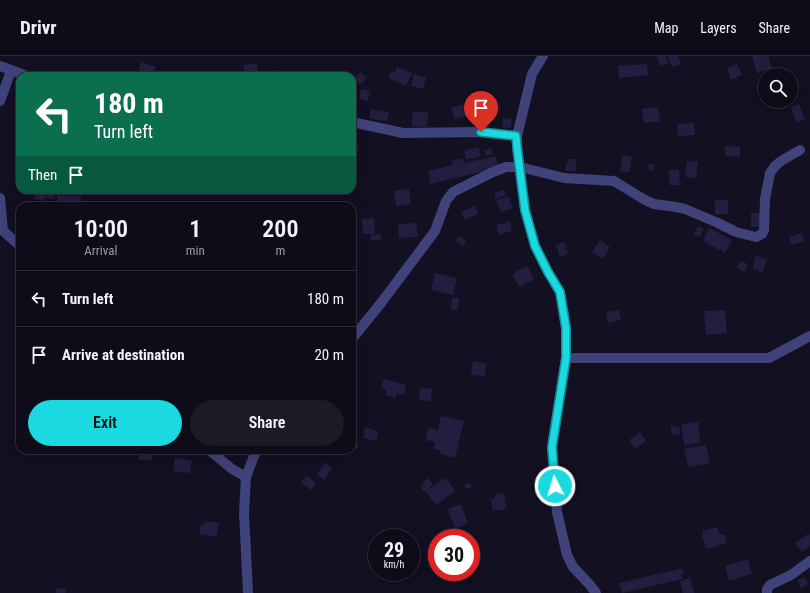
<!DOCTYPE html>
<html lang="en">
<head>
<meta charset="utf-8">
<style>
  body { margin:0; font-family:"Roboto Condensed",sans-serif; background:#1c1a26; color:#f1f3f6; height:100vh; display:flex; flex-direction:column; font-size:15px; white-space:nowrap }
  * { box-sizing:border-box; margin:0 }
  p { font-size:13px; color:#9b9ba2 }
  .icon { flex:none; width:22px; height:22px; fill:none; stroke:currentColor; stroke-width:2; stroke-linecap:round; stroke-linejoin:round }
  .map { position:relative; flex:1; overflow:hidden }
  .side { position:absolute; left:16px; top:146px; width:340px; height:252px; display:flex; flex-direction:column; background:#0e0c19; border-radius:12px; box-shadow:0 4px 16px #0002,0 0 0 1px #2e2c38 }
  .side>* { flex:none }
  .top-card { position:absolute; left:16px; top:16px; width:340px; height:122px; border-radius:12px; box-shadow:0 4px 16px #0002,0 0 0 1px #2e2c38; background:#0b6e4f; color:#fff; overflow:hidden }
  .buttons { position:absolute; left:758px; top:12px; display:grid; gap:8px }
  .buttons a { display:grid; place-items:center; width:40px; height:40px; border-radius:50%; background:#0e0c19; box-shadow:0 4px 16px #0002,0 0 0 1px #2e2c38; font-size:20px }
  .speed { position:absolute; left:368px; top:473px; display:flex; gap:8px; font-size:20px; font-weight:700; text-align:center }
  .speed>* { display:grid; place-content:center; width:52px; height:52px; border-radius:50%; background:#0e0c19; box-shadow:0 4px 16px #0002,0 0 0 1px #2e2c38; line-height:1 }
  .speed small { font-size:10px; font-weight:400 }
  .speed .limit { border:6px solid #d22; background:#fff; color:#111 }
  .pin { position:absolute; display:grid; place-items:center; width:34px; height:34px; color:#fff; margin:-41px -17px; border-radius:50% 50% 50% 0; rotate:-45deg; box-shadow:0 0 4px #0007 }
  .pin .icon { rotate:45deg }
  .me { position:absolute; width:44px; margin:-22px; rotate:355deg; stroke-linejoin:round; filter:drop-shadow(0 0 3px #0008) }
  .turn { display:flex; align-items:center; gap:14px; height:84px; padding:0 12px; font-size:18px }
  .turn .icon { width:52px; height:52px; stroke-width:2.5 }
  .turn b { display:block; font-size:28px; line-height:34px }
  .then { display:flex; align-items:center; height:38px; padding:0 12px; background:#0003; gap:8px; font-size:15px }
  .eta { display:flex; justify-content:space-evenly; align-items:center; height:68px; text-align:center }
  .eta b { font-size:24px; font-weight:600; line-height:28px }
  .cta { display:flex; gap:8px; margin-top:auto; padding:8px 12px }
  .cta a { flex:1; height:46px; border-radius:24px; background:#1ad9e0; color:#111; font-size:16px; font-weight:600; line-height:46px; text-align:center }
  .cta a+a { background:#1c1a26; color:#f1f3f6 }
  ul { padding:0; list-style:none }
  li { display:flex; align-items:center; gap:12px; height:56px; padding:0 12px; border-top:1px solid #2e2c38 }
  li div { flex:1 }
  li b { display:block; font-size:15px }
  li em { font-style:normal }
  header { display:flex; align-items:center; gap:24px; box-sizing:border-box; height:56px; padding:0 20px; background:#0e0c19; border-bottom:1px solid #2e2c38 }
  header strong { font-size:19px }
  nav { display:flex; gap:22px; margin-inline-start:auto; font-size:14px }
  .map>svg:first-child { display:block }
  .building { fill:#231e3f }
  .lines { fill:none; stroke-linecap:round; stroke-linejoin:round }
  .minor { stroke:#40427a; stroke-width:10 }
  .route-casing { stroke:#118d92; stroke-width:10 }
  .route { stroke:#1ad9e0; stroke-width:7 }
</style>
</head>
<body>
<header>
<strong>Drivr</strong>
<nav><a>Map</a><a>Layers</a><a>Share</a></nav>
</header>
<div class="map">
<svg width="810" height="537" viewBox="0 0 810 537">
  <rect width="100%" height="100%" fill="#121021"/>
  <path class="building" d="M657,0h9l2,7 -8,3z
    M668,0h10l3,8 -9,3z
    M752,0h16l4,12 -15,5z
    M141,6l15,5 -3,9h-16z
    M257,7l1,12 -13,1 -1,-11z
    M647,8l1,11 -29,3 -1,-12z
    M737,8l5,11 -11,5 -4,-12z
    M397,11l15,6 -6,13 -18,-8 3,-7 4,1z
    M273,14l10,1 -1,5h-10z
    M227,15l7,2v2l3,1h-12z
    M361,16l6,6 -7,6 -6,-6z
    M285,17l10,1v2h-10z
    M414,18l12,4 -3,11 -12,-3z
    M361,33l9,2 -2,10 -9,-2z
    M497,42l4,12 -11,4 -4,-12z
    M463,48l4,12 -12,3 -4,-11z
    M799,48l6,15 -9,3 -5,-15z
    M658,51l2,14 -16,2 -2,-14z
    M371,53l18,3 -2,9 -18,-3z
    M413,55l15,2 -1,14 -15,-1z
    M503,62l9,1 -1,9 -9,-1z
    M694,67l1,12 -17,1 -1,-12z
    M352,88l7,2 -7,21z
    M725,90l15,1v10l-15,-1z
    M478,91l3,9 -15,4 -2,-9z
    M491,92l1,6 -6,2 -2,-5z
    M623,99l9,2 -3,16 -9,-2z
    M496,100l2,12 -68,16 -2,-13 25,-6 -1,-4 11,-3 1,5z
    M569,103h7v12h-10v-8l3,-1z
    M687,105l11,1 -2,16 -11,-1z
    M649,108l6,1 -2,6 -5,-2z
    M669,114h10l1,15h-11z
    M409,133l2,15 -15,2 -2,-15z
    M36,134h10l-1,11 -11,-2z
    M64,134h20l-2,6z
    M504,134l2,5 -10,4 -2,-6z
    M47,136l8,1 -1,6 -8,-1z
    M57,139l24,1 -1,10 -23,-1z
    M508,140l5,12 -12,4 -5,-11z
    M715,144h13v14h-13z
    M475,150l3,8 -13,6 -4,-8z
    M751,157h12v14h-12z
    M374,162l1,16h-12l-1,-15z
    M510,165l2,10 -13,4 -3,-10z
    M416,167l2,14 -19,1 -1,-14z
    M698,170l6,3 -5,8 -5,-3z
    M709,172l23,12 -7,13 -22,-12z
    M802,177l2,8 -13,4 -2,-8z
    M380,178l2,5 -11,2 -1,-5z
    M459,180l7,4 -3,6 -7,-4z
    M600,184l10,7 -7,12 -11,-7z
    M564,186l4,12 -8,3 -4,-12z
    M756,200l11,3 -4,13 -10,-3z
    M741,205l7,3 -3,8 -8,-5z
    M527,210l7,13 -15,8 -7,-13z
    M435,217l22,5 -4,17 -22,-5z
    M452,242h7l-1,12 -7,-1z
    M619,254l2,10 -13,3 -2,-11z
    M725,254l2,23 -21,2 -2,-24z
    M473,305l13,2 -1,13 -14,-1z
    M384,323l22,6 -2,10 -7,-2 -1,5 -10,-3 1,-5 -6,-2z
    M420,332l12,1 -1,12 -12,-1z
    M441,360l23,5 -9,37 -15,-4 1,-3 -7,-2 1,-7 -9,-2 2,-12 10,2z
    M698,366l2,21 -16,2 -3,-21z
    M671,370l9,1 -1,8 -8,-1z
    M365,371l13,4 -2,10 -13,-3z
    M640,376l6,9 -11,8 -6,-9z
    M355,384l4,6 -7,5v-9z
    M706,389l4,18 -22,4 -4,-18z
    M139,394h13v10h-13z
    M175,402l17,3 -2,12 -17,-2z
    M325,407l7,5 -8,12 -7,-5z
    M307,419l9,8 -5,7 -10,-8z
    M428,422l5,6 -8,8 -4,-4 3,-3 -2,-1z
    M446,422l9,13 -19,14 -10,-14z
    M470,427l2,5 -6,1 -2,-4z
    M504,437l2,16 -13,2 -2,-12h4l-1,-4z
    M461,448l7,20 -13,4 -7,-19z
    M205,465l14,2 -3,14 -17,-3 2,-10 3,1z
    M717,471l3,8 4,-1 3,9 -21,6 -4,-13 1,-1 -1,-4z
    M808,478l2,2v10l-8,6 -7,-9z
    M748,503l4,15 -23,7 -4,-15z
    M683,512l1,6 -3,1 2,4 -61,14 -3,-10z
    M805,521l3,7 -7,4 -4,-8z
    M690,522l4,15h-11l-3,-12z
    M57,532l9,1 -1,4h-9z"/>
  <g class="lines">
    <path class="minor" d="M543,0l-11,18 -15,62v11l8,63 10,36 13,26 12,20 6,36v30l-14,89 5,65 10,43 6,12 17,18 6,8
      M0,10l27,10
      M0,45l11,-30
      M352,66l51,11 78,-1 36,4
      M0,142l3,33
      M0,172l20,18
      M352,283l29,-36 54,-72 11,-30 7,-9 40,-20 13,-5h14l44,11 50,3 31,19 9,4 22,3 9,2 33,14 18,9 20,5 6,-3 2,-4 1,-31 5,-26 5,-7 6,-5 19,-11
      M566,302h203l41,-22
      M209,394l23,19 14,8
      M248,537l-4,-80 2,-36 8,-21 3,-6
      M767,537v-4l3,-4 21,-10 19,-14"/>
  </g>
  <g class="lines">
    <defs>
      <path id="route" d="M481,76l35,4 1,11 8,63 10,36 13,26 12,20 6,36v30l-14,89 3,39"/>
    </defs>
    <use href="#route" class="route-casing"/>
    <use href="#route" class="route"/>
  </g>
</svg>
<div class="buttons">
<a><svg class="icon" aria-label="search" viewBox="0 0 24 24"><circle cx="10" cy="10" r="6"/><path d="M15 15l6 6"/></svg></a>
</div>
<div class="speed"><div>29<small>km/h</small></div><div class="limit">30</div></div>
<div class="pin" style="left:481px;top:76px;background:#d93025"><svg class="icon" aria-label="arrive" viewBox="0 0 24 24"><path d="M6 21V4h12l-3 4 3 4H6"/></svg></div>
<svg class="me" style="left:555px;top:430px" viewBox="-20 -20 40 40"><circle r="17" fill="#1ad9e0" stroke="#fff" stroke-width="3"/><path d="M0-11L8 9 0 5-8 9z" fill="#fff"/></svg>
<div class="top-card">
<div class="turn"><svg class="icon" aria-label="left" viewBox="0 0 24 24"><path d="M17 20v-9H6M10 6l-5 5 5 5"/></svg><div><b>180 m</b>Turn left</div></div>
<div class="then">Then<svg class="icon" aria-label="arrive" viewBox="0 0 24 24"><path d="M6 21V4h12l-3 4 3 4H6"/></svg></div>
</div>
<section class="side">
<div class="eta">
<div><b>10:00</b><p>Arrival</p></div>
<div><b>1</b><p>min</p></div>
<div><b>200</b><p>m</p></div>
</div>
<ul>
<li><svg class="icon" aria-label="left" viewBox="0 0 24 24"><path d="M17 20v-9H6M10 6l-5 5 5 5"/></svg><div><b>Turn left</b></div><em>180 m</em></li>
<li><svg class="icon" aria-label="arrive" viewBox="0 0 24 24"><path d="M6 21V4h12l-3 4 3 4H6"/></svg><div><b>Arrive at destination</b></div><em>20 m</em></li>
</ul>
<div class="cta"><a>Exit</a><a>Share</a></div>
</section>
</div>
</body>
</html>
